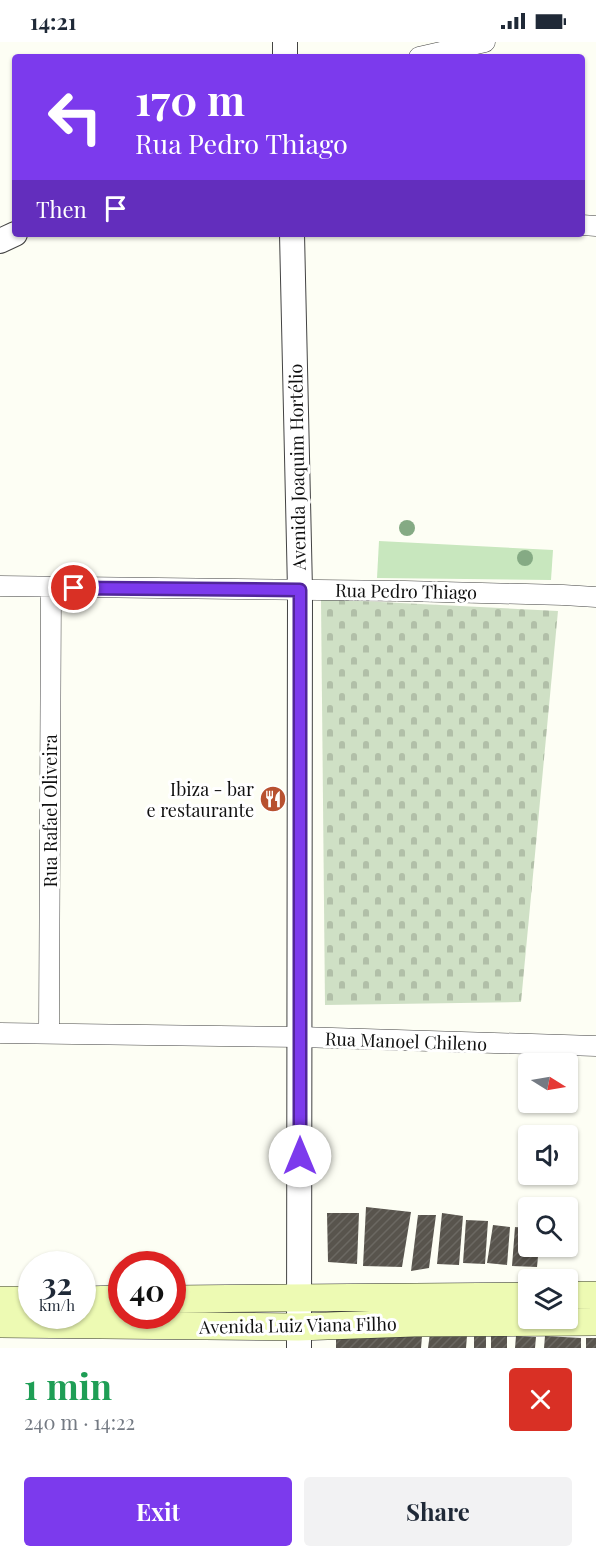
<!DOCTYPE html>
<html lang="en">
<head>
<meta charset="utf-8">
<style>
  body { margin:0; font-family:"Playfair Display",serif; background:#f2f2f3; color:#1f2937; height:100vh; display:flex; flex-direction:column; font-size:22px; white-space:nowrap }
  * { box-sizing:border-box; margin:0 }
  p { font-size:20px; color:#747a83 }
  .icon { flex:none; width:33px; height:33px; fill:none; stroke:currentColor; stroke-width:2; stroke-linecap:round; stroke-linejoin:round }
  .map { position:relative; height:1306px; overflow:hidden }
  .side { display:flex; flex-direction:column; background:#fff; flex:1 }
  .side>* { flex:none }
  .hud { position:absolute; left:12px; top:12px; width:573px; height:183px; border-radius:6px; box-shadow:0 2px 4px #0004; background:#7c3aed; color:#fff; overflow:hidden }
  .needle { width:39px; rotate:101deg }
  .controls { position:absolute; left:518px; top:1011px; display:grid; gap:12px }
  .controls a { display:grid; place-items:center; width:60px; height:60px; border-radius:6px; background:#fff; box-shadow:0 2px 4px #0004; font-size:30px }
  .speed { position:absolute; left:18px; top:1209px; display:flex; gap:12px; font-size:30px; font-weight:700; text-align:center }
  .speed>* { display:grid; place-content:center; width:78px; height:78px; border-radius:50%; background:#fff; box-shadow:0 2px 4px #0004; line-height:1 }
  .speed small { font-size:15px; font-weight:400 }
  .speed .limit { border:9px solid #d22; background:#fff; color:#111 }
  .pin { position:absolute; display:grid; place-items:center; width:51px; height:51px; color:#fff; margin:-26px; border:3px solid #fff; border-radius:50%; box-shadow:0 2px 6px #0007 }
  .me { position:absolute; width:66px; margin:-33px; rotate:0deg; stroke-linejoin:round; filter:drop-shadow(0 0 4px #0008) }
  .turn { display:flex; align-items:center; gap:21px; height:126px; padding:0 24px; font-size:27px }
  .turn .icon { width:78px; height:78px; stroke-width:2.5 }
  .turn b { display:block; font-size:42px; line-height:51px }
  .then { display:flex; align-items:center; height:57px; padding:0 24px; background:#0003; gap:12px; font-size:22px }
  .round { display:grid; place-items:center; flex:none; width:63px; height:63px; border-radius:6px; background:#f2f2f3 }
  .summary { display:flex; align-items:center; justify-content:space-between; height:102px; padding:0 24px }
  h1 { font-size:36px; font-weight:700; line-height:45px; color:#1e9e55 }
  .cta { display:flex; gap:12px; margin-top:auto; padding:12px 24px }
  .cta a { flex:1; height:69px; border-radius:6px; background:#7c3aed; color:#fff; font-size:24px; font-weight:700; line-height:69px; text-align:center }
  .cta a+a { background:#f2f2f3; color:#1f2937 }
  .status { display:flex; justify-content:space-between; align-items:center; height:42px; padding:0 30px; background:#fff; direction:ltr }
  .status svg { height:16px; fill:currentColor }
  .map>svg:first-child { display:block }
  .cemetery { fill:url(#cemetery-stones) }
  .park { fill:#c8e7be }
  .building { fill:url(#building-hatch) }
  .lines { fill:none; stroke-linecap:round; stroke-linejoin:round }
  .minor-casing { stroke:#434343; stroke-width:21 }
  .tertiary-casing { stroke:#434343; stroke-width:26 }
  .secondary-casing { stroke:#323232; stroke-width:28 }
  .minor { stroke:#fff; stroke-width:20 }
  .tertiary { stroke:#fff; stroke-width:24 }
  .secondary { stroke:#edfab3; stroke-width:27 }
  .tree { fill:#85aa84 }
  .route-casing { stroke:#51269a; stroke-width:15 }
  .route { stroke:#7c3aed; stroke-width:10 }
  .labels { text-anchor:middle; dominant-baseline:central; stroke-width:6; stroke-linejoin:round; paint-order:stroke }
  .street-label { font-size:18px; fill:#101010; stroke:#fff }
  .poi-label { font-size:18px; fill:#101010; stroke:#fff; text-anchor:end }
</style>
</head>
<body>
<div class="status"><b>14:21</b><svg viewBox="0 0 49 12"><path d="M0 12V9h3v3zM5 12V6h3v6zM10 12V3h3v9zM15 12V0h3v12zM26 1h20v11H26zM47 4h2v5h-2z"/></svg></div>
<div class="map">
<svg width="596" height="1306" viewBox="0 0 596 1306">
  <defs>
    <pattern id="cemetery-stones" width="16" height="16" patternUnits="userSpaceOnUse" patternTransform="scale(1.5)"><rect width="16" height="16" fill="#cfe0c5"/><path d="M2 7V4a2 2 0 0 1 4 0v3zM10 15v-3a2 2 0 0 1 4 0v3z" fill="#b1bfa8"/></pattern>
    <pattern id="building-hatch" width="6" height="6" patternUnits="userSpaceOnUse" patternTransform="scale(1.5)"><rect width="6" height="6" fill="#58544d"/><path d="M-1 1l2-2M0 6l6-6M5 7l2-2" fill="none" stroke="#6b6862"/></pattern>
  </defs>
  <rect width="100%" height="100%" fill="#fdfef4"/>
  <path class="cemetery" d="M321,557l237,12 -37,391 -196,3z"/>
  <path class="park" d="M379,499l174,9 -2,30 -174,-2z"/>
  <path class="building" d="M366,1165l45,5 -9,55 -39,-1z
    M327,1171h32l-2,51 -29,-2z
    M442,1171l21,3 -4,49 -22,-1z
    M418,1173h18l-7,53 -18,3z
    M466,1178l22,1 -3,43 -22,-1z
    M493,1183l17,2 -3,38 -20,-2z
    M515,1185l13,1v18h11l-2,21 -25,-1z
    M423,1283l-2,23h-85v-16z
    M430,1291l37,3 -1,12h-38z
    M491,1292l16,1v13h-16z
    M474,1294h12v12h-12z
    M516,1294l20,1 -1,11h-20z
    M545,1294l36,2v10h-37z
    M586,1296h10v10h-10z"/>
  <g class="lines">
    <defs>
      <path id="minor" d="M419,15l66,-15
        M582,183l14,1
        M0,544l405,5 158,4 33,2
        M0,991l300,4 296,9
        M49,991l2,-445"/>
      <path id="tertiary" d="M285,0v15
        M292,192l8,356 -1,758
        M0,199l15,-7"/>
      <path id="secondary" d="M567,1253h29
        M172,1257l356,-3
        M0,1258h32
        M82,1258l40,-1
        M0,1282l298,3 116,-4 182,-1"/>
    </defs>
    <use href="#minor" class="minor-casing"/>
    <use href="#tertiary" class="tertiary-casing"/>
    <use href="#secondary" class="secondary-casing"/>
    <use href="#minor" class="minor"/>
    <use href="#tertiary" class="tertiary"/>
    <use href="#secondary" class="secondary"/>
  </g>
  <g class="tree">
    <circle cx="407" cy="486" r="8"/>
    <circle cx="525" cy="516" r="8"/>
  </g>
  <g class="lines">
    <defs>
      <path id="route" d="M74,546l226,2v566"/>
    </defs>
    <use href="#route" class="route-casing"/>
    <use href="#route" class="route"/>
  </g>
  <defs>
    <symbol id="restaurant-disc" viewBox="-11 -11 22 22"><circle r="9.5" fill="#b85130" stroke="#fff"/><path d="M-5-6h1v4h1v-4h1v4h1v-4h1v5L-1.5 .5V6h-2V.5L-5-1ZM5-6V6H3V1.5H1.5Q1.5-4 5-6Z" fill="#fff"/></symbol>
  </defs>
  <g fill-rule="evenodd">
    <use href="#restaurant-disc" x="258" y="742" width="30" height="30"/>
  </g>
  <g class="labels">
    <g class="street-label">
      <text transform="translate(297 425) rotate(-91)">Avenida Joaquim Hortélio</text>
      <text transform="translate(406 549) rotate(1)">Rua Pedro Thiago</text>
      <text transform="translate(50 769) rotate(-90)">Rua Rafael Oliveira</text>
      <text transform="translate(406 999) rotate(2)">Rua Manoel Chileno</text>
      <text transform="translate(298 1283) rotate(-1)">Avenida Luiz Viana Filho</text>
    </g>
    <g class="poi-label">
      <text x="254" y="747">Ibiza - bar<tspan x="254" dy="21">e restaurante</tspan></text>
    </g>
  </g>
</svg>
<div class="controls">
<a><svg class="needle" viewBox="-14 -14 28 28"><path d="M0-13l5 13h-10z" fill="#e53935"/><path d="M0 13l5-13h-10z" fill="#747a83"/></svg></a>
<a><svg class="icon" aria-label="sound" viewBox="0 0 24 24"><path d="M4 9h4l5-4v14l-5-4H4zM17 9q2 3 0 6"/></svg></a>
<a><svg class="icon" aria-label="search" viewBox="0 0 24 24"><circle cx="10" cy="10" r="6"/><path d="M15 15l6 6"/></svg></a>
<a><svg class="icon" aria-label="layers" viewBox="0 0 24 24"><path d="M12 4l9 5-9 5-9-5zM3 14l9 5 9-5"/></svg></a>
</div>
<div class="speed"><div>32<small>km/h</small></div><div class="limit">40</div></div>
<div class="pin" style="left:74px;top:546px;background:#d93025"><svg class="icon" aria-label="arrive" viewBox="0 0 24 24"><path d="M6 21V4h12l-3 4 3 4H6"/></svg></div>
<svg class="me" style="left:300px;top:1114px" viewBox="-20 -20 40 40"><circle r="19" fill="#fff"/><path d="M0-13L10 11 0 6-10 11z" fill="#7c3aed"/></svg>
<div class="hud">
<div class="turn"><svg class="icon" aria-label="left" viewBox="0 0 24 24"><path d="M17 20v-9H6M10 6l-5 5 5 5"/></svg><div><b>170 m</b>Rua Pedro Thiago</div></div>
<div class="then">Then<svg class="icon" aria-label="arrive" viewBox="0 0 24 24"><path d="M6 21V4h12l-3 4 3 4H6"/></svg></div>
</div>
</div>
<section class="side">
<div class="summary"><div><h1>1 min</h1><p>240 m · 14:22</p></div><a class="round" style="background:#d93025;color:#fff"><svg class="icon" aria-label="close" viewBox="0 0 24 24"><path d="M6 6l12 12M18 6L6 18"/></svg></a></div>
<div class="cta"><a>Exit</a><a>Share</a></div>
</section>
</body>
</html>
